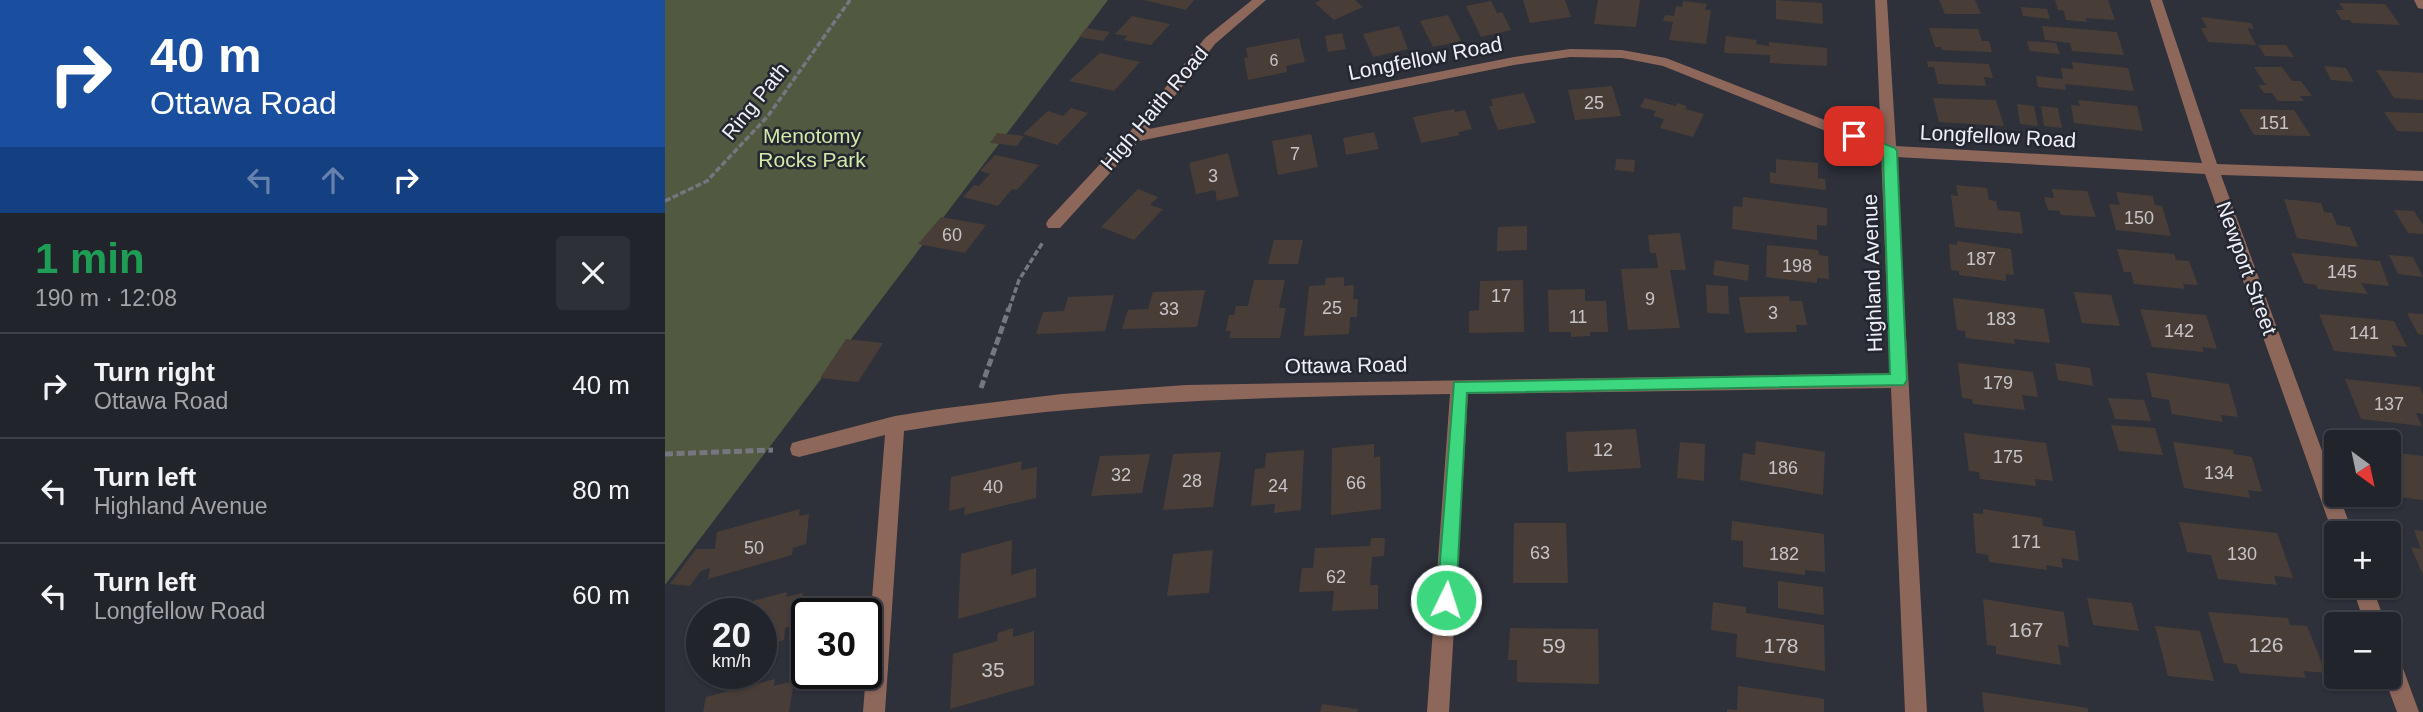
<!DOCTYPE html>
<html lang="en">
<head>
<meta charset="utf-8">
<style>
  body { margin:0; font-family:Helvetica,sans-serif; background:#2e3038; color:#f1f3f6; height:100vh; display:flex; flex-direction:column; font-size:26px; white-space:nowrap }
  * { box-sizing:border-box; margin:0 }
  p { font-size:23px; color:#a2a4a9 }
  .icon { flex:none; width:38px; height:38px; fill:none; stroke:currentColor; stroke-width:2; stroke-linecap:round; stroke-linejoin:round }
  .map { position:relative; flex:1; overflow:hidden }
  .drawer { display:flex; flex-direction:column; background:#22242c; width:665px }
  .drawer>* { flex:none }
  .guide { background:#1a4fa0; color:#fff; overflow:hidden }
  .needle { width:46px; rotate:147deg }
  .buttons { position:absolute; left:1659px; top:430px; display:grid; gap:14px }
  .buttons a { display:grid; place-items:center; width:77px; height:77px; border-radius:7px; background:#22242c; box-shadow:0 2px 5px #0004,0 0 0 2px #3f4148; font-size:35px }
  .speed { position:absolute; left:21px; top:598px; display:flex; gap:14px; font-size:35px; font-weight:700; text-align:center }
  .speed>* { display:grid; place-content:center; width:91px; height:91px; border-radius:50%; background:#22242c; box-shadow:0 2px 5px #0004,0 0 0 2px #3f4148; line-height:1 }
  .speed small { font-size:18px; font-weight:400 }
  .speed .limit { border:4px solid #111; border-radius:10px; background:#fff; color:#111 }
  .pin { position:absolute; display:grid; place-items:center; width:60px; height:60px; color:#fff; margin:-30px; border-radius:14px; box-shadow:0 4px 10px #0006 }
  .me { position:absolute; width:77px; margin:-38px; rotate:4deg; stroke-linejoin:round; filter:drop-shadow(0 0 5px #0008) }
  .turn { display:flex; align-items:center; gap:24px; height:147px; padding:0 35px; font-size:32px }
  .turn .icon { width:91px; height:91px; stroke-width:2.5 }
  .turn b { display:block; font-size:49px; line-height:60px }
  .lanes { display:flex; align-items:center; height:66px; padding:0 35px; background:#0003; justify-content:center; gap:35px; direction:ltr }
  .lanes .off { opacity:.35 }
  .round { display:grid; place-items:center; flex:none; width:74px; height:74px; border-radius:7px; background:#2e3038 }
  .headline { display:flex; align-items:center; justify-content:space-between; height:119px; padding:0 35px }
  h1 { font-size:42px; font-weight:700; line-height:52px; color:#1e9e55 }
  ul { padding:0; list-style:none }
  li { display:flex; align-items:center; gap:21px; height:105px; padding:0 35px; border-top:2px solid #3f4148 }
  li div { flex:1 }
  li b { display:block; font-size:26px }
  li em { font-style:normal }
  main { display:flex; flex:1; min-height:0 }
  .map>svg:first-child { display:block }
  .green { fill:#515a41 }
  .building { fill:#493e37 }
  .lines { fill:none; stroke-linecap:round; stroke-linejoin:round }
  .path-far1 { stroke:#75767f; stroke-width:3.5; stroke-dasharray:6 2.5; stroke-linecap:butt }
  .path { stroke:#75767f; stroke-width:5; stroke-dasharray:8 3.5; stroke-linecap:butt }
  .minor { fill:#8e675b; fill-rule:evenodd }
  .route { fill:#3cd77e; stroke:#278c52; stroke-width:2 }
  .labels { text-anchor:middle; dominant-baseline:central; stroke-width:5; stroke-linejoin:round; paint-order:stroke }
  .far-number-label { font-size:16px; fill:#c6c4c7 }
  .number-label { font-size:18px; fill:#c6c4c7 }
  .street-label { font-size:21px; fill:#eff0f7; stroke:#242630 }
  .park-label { font-size:21px; fill:#d2eaa7; stroke:#242630 }
  .near-number-label { font-size:21px; fill:#c6c4c7 }
</style>
</head>
<body>
<main>
<section class="drawer">
<div class="guide">
<div class="turn"><svg class="icon" aria-label="right" viewBox="0 0 24 24"><path d="M7 20v-9h11M14 6l5 5-5 5"/></svg><div><b>40 m</b>Ottawa Road</div></div>
<div class="lanes"><svg class="icon off" aria-label="left" viewBox="0 0 24 24"><path d="M17 20v-9H6M10 6l-5 5 5 5"/></svg><svg class="icon off" aria-label="ahead" viewBox="0 0 24 24"><path d="M12 20V5M6 11l6-6 6 6"/></svg><svg class="icon" aria-label="right" viewBox="0 0 24 24"><path d="M7 20v-9h11M14 6l5 5-5 5"/></svg></div>
</div>
<div class="headline"><div><h1>1 min</h1><p>190 m · 12:08</p></div><a class="round"><svg class="icon" aria-label="close" viewBox="0 0 24 24"><path d="M6 6l12 12M18 6L6 18"/></svg></a></div>
<ul>
<li><svg class="icon" aria-label="right" viewBox="0 0 24 24"><path d="M7 20v-9h11M14 6l5 5-5 5"/></svg><div><b>Turn right</b><p>Ottawa Road</p></div><em>40 m</em></li>
<li><svg class="icon" aria-label="left" viewBox="0 0 24 24"><path d="M17 20v-9H6M10 6l-5 5 5 5"/></svg><div><b>Turn left</b><p>Highland Avenue</p></div><em>80 m</em></li>
<li><svg class="icon" aria-label="left" viewBox="0 0 24 24"><path d="M17 20v-9H6M10 6l-5 5 5 5"/></svg><div><b>Turn left</b><p>Longfellow Road</p></div><em>60 m</em></li>
</ul>
</section>
<div class="map">
<svg width="1758" height="712" viewBox="0 0 1758 712">
  <rect width="100%" height="100%" fill="#2e303a"/>
  <path class="green" d="M0,0h443l-443,585z"/>
  <path class="building" d="M479,0h50l-8,10z
    M656,0h34l8,7 -29,13 -19,-17z
    M858,0h42l6,17 -41,6z
    M933,0h42l-4,27 -42,-3z
    M1111,0l46,3 1,21 -47,-5z
    M1274,0h36l6,14h-36z
    M1390,0h53l7,20 -30,-2 2,4 -21,-2 -2,-9 -6,-1z
    M826,1l6,12 5,-1 9,18 -30,7 -15,-31z
    M1018,1l24,3 -2,6h6l-5,34 -37,-4 4,-18 -10,-1 2,-6 9,1 2,-10 6,1z
    M1674,3l46,1 15,21 -48,-2 -2,-3h-8l-7,-10h9z
    M1356,7l26,2 3,10 -27,-3z
    M783,15l13,26 -28,6 -13,-26z
    M467,16l38,8 -19,21 -27,-5 3,-4 -12,-2z
    M1536,17l50,6 3,6 -7,-1 9,17 -48,-3 -7,-14h6z
    M734,26l9,23 -35,8 -10,-23z
    M1377,26l75,6 7,23 -52,-4 -2,-8 -25,-3z
    M421,28l24,4 -7,9 -24,-4z
    M1264,28l49,1 4,12h7l3,11 -50,-2 -1,-3h-6z
    M677,33l4,16 -18,3 -3,-16z
    M1061,36l31,4 -1,4 13,2v-4l58,6v18l-57,-3v-8l-46,-2z
    M634,38l6,24 -19,4 1,6 -39,8 -4,-22 4,-1 -2,-9z
    M1362,41l29,2 4,11 -30,-3z
    M1593,45h28l8,12 -29,-1z
    M435,53l40,9 -26,29 -45,-10z
    M1262,61l62,3 4,14 -9,-1 2,9 -48,-2 -4,-17h-6z
    M1407,62l56,6 6,23 -69,-7 1,6 -28,-3 -2,-11 27,3 -2,-11 12,1z
    M1659,66l22,2 8,14 -23,-2z
    M1589,67h28l10,14h9l11,15h-12l4,5h-26l-6,-8h-8l-6,-8h8z
    M1711,70l47,3v27l-29,-2z
    M947,86l9,30 -46,4 -7,-30z
    M859,93l12,30 -38,7 -9,-24h4l-2,-7z
    M980,98l31,8 1,-3 10,3 -2,3 19,5 -11,23 -33,-9 4,-9 -11,-3 3,-5 -16,-4z
    M1268,98l63,2 8,26 -65,-4z
    M1413,100l59,6 6,25 -69,-8 -3,-18 9,1z
    M1352,104l17,2 4,20 -18,-2z
    M1376,106l17,2 4,20 -18,-2z
    M406,108l17,5 -31,32 -34,-11 25,-23 15,5z
    M789,109l1,3 10,-2 7,19 -14,3 2,3 -39,8 -8,-26z
    M1574,109l55,1 17,26 -57,-1z
    M1719,112l39,1v19l-26,-1z
    M709,132l5,17 -33,6 -3,-17z
    M332,133l27,3 -7,10 -27,-3z
    M646,134l7,33 -40,8 -6,-34z
    M563,153l11,43 -22,5 -2,-11 -19,4 -7,-31z
    M330,155l44,10 -22,25 -5,-1 -14,17 -35,-9 11,-12 5,1 11,-12 -10,-3z
    M951,159l19,1 -1,12 -19,-2z
    M1111,159l42,4v15l7,1 1,11 -56,-7v-11l6,1z
    M1291,185l31,3 2,12 7,1 2,9 22,2 3,22 -68,-7 -4,-32 7,1z
    M473,189l20,8 -8,8 13,4 -29,31 -33,-13z
    M1387,189l35,2 9,26 -35,-2 -2,-4 -11,-1 -4,-13 10,1z
    M1451,192l37,4 2,9 7,1 9,30 -55,-6 -7,-26 11,1z
    M1078,197l84,11v18l-10,-1v15l-85,-11 1,-23 9,1z
    M1619,199l37,4 3,9 8,1 5,12 13,2 8,20 -61,-9z
    M1729,210l20,1 9,14v9l-15,-1z
    M276,217l45,8 -21,28 -47,-9z
    M862,226v24l-30,1 1,-24z
    M1015,233l6,37h-16l10,58 -52,2 -7,-61 37,-1 -2,-15h-6l-2,-18z
    M609,240h29l-5,24h-30z
    M1292,241l54,8 3,26 -8,-1v7l-47,-6v-4l-8,-1 -2,-26 8,1z
    M1102,245l51,5 1,5 9,1 1,23 -12,-1v5l-51,-6z
    M1452,249l57,5 2,6 13,1 9,24 -15,-1 2,5 -51,-5 -3,-12h-7z
    M1626,253l89,8 9,25 -28,-3 7,11 -50,-5 -2,-4 -12,-2z
    M1724,255l24,2 10,20 -25,-3z
    M1050,260l34,5 -1,16 -35,-6z
    M679,277v9l10,-1 -1,14h5l-1,18h-7l-1,17 -45,2 5,-50 16,-1 1,-7z
    M589,280h31l-6,28h7l-6,30h-51l2,-7h-5l3,-16h5l2,-9h12z
    M858,280l1,52 -55,1v-22l10,-1 1,-29z
    M1041,285l22,1 1,28 -22,-1z
    M920,289v12h21l2,31h-18v4l-19,1v-5h-22l-1,-42z
    M540,290l-8,37 -75,2 6,-19 20,-1 5,-17z
    M1409,292l37,3 9,31 -38,-3z
    M449,295l-9,36 -69,3 7,-22 21,-1 4,-14z
    M1124,296l1,5h12l5,24h-11l1,7 -52,1 -6,-36z
    M1288,298l91,11 6,34 -36,-4 1,5 -49,-6 -1,-7 -8,-1z
    M1475,309l66,6 11,34 -15,-2 2,5 -52,-5z
    M1742,313l16,1v21l-5,-1z
    M1654,314l75,7 13,26 -16,-2 6,12 -63,-6z
    M181,339l37,4 -25,39 -38,-4z
    M1293,363l75,9 5,25 -16,-2 3,15 -52,-6 -1,-5 -10,-1z
    M1390,363l35,5 3,18 -35,-6z
    M1481,372l83,12 9,33 -17,-2 2,7 -51,-8 -3,-14 -17,-3z
    M1680,379l75,8 3,8v19l-7,-1 6,13 -61,-7z
    M1443,398l36,2 7,21 -36,-2z
    M1446,425l44,3 8,27 -44,-4z
    M971,429l5,39 -73,4 -2,-40z
    M1299,433l82,10 7,38 -18,-2 1,7 -56,-7 -1,-7 -10,-1z
    M1091,441l69,11 -2,43 -83,-15 3,-27 12,2z
    M1015,442l25,2 -1,37 -27,-3z
    M1508,442l60,8 1,4 18,3 10,35 -14,-2 2,8 -66,-10z
    M709,444v14l6,-2 1,53 -50,6 1,-67z
    M639,450l-3,60 -27,3 1,-9 -24,2 4,-37 10,-1 1,-15z
    M556,452l-8,55 -50,3 10,-56z
    M1724,452l34,4v44l-31,-4 -3,-7z
    M485,454l-8,39 -51,3 9,-40z
    M357,461l-1,9 16,-3 -1,31 -72,17 1,-8 -16,4 2,-34z
    M135,509l-1,7 10,-2 -3,30 -13,4 -1,7 -84,24 2,-11 -9,3 -11,15 -20,-2 26,-35h19l2,-17z
    M1318,509l59,9 1,8 32,5 4,30 -18,-3 2,10 -17,-3 1,5 -58,-8 -1,-7 -12,-2 -3,-40 10,1z
    M1067,521l92,13 1,38 -20,-2v5l-62,-8v-26l-12,-1z
    M1514,522l98,11 16,45 -19,-2 3,9 -59,-6 -7,-24 -24,-3z
    M849,523h52l2,60h-55z
    M1749,530l9,1v44l-12,-28 10,2z
    M706,538h14l-1,18 -12,1 -2,28h8v24l-46,2 2,-20 -35,1 3,-24h11l2,-20 55,-2z
    M347,540l-1,35 25,-7v29l-78,22 3,-65z
    M548,550l-4,43 -42,3 6,-42z
    M1113,581l45,6 1,28 -46,-7z
    M122,592l-1,5 17,-4 -4,31 -14,4 -1,12 -23,7v-33h-36l1,-6z
    M1422,598l45,5 7,28 -46,-6z
    M1318,599l81,13 5,35 -11,-2 3,20 -65,-11v-8l-9,-1z
    M1048,602l33,5v6l78,12 1,46 -89,-14 1,-23 -26,-4z
    M1543,612l80,6 2,7 17,1 19,47 -23,-2 3,7 -66,-5 -4,-9 -12,-1z
    M1490,626l45,5 14,50 -46,-5z
    M348,628v9l21,-6v54l-84,24 3,-55 44,-13 1,-8z
    M845,628l88,1 1,55 -82,-2v-22h-9z
    M110,679l-1,7 20,-5 -5,31h-86l3,-15z
    M1073,686l86,13v13h-97v-3l10,1z
    M1317,692l106,16v4h-104z
    M657,704l36,5 -1,3h-37z"/>
  <g class="lines">
    <path class="path-far1" d="M0,201l42,-20 61,-65 82,-116
      M344,309l10,-29 24,-38"/>
    <path class="path" d="M316,388l28,-80
      M0,454l108,-4"/>
    <path class="minor" d="M587,0h14l-51,44 -66,85 365,-72 56,-8 52,1 44,8 215,84 -6,-142h12l9,146 306,17 -52,-163h12l55,164 206,7v10l-202,-6 115,314v6h3l14,39h-17v7l-3,-7 -128,-360 -309,-17 31,555h-22l-14,-324 -423,6 -19,318h-22l23,-318c-183,3 -365,6 -546,37l-19,281h-22l22,-277 -86,22 -7,-2 -2,-6 2,-6 7,-2 96,-25 44,-7 123,-15 124,-9 704,-12 -9,-220 -218,-87 -41,-8 -52,-1 -56,8 -375,76 -79,87h-12l-2,-4 2,-4 81,-87 76,-95z
      M1749,0h9v9l-5,-1z
      M1687,586h20l14,39h-21z
      M1724,649l8,3 22,60h-22l-13,-35h5z"/>
  </g>
  <path class="route" d="M1189,132l41,16 2,3 10,229 -3,5 -437,8 -11,207 -3,6 -7,3 -6,-3 -3,-6 17,-218 436,-8 -7,-220 -33,-14 -2,-4z"/>
  <g class="labels">
    <g class="far-number-label">
      <text x="609" y="60">6</text>
    </g>
    <g class="number-label">
      <text x="929" y="103">25</text>
      <text x="1609" y="123">151</text>
      <text x="630" y="154">7</text>
      <text x="548" y="176">3</text>
      <text x="1474" y="218">150</text>
      <text x="287" y="235">60</text>
      <text x="1316" y="259">187</text>
      <text x="1132" y="266">198</text>
      <text x="1677" y="272">145</text>
      <text x="836" y="296">17</text>
      <text x="985" y="299">9</text>
      <text x="667" y="308">25</text>
      <text x="504" y="309">33</text>
      <text x="1108" y="313">3</text>
      <text x="913" y="317">11</text>
      <text x="1336" y="319">183</text>
      <text x="1514" y="331">142</text>
      <text x="1699" y="333">141</text>
      <text x="1333" y="383">179</text>
      <text x="1724" y="404">137</text>
      <text x="938" y="450">12</text>
      <text x="1343" y="457">175</text>
      <text x="1118" y="468">186</text>
      <text x="1554" y="473">134</text>
      <text x="456" y="475">32</text>
      <text x="527" y="481">28</text>
      <text x="691" y="483">66</text>
      <text x="613" y="486">24</text>
      <text x="328" y="487">40</text>
      <text x="1361" y="542">171</text>
      <text x="89" y="548">50</text>
      <text x="875" y="553">63</text>
      <text x="1119" y="554">182</text>
      <text x="1577" y="554">130</text>
      <text x="671" y="577">62</text>
    </g>
    <g class="street-label">
      <text transform="translate(760 58) rotate(-11)">Longfellow Road</text>
      <text transform="translate(90 101) rotate(-51)">Ring Path</text>
      <text transform="translate(489 108) rotate(-50)">High Haith Road</text>
      <text transform="translate(1333 136) rotate(3)">Longfellow Road</text>
      <text transform="translate(1582 268) rotate(70)">Newport Street</text>
      <text transform="translate(1207 273) rotate(-92)">Highland Avenue</text>
      <text transform="translate(681 365) rotate(-1)">Ottawa Road</text>
    </g>
    <g class="park-label">
      <text x="147" y="135">Menotomy<tspan x="147" dy="24">Rocks Park</tspan></text>
    </g>
    <g class="near-number-label">
      <text x="1361" y="629">167</text>
      <text x="1601" y="644">126</text>
      <text x="889" y="645">59</text>
      <text x="1116" y="645">178</text>
      <text x="328" y="669">35</text>
    </g>
  </g>
</svg>
<div class="buttons">
<a><svg class="needle" viewBox="-14 -14 28 28"><path d="M0-13l5 13h-10z" fill="#e53935"/><path d="M0 13l5-13h-10z" fill="#a2a4a9"/></svg></a>
<a>+</a>
<a>−</a>
</div>
<div class="speed"><div>20<small>km/h</small></div><div class="limit">30</div></div>
<div class="pin" style="left:1189px;top:136px;background:#d93025"><svg class="icon" aria-label="arrive" viewBox="0 0 24 24"><path d="M6 21V4h12l-3 4 3 4H6"/></svg></div>
<svg class="me" style="left:781px;top:600px" viewBox="-20 -20 40 40"><circle r="17" fill="#3cd77e" stroke="#fff" stroke-width="3"/><path d="M0-11L8 9 0 5-8 9z" fill="#fff"/></svg>
</div>
</main>
</body>
</html>
